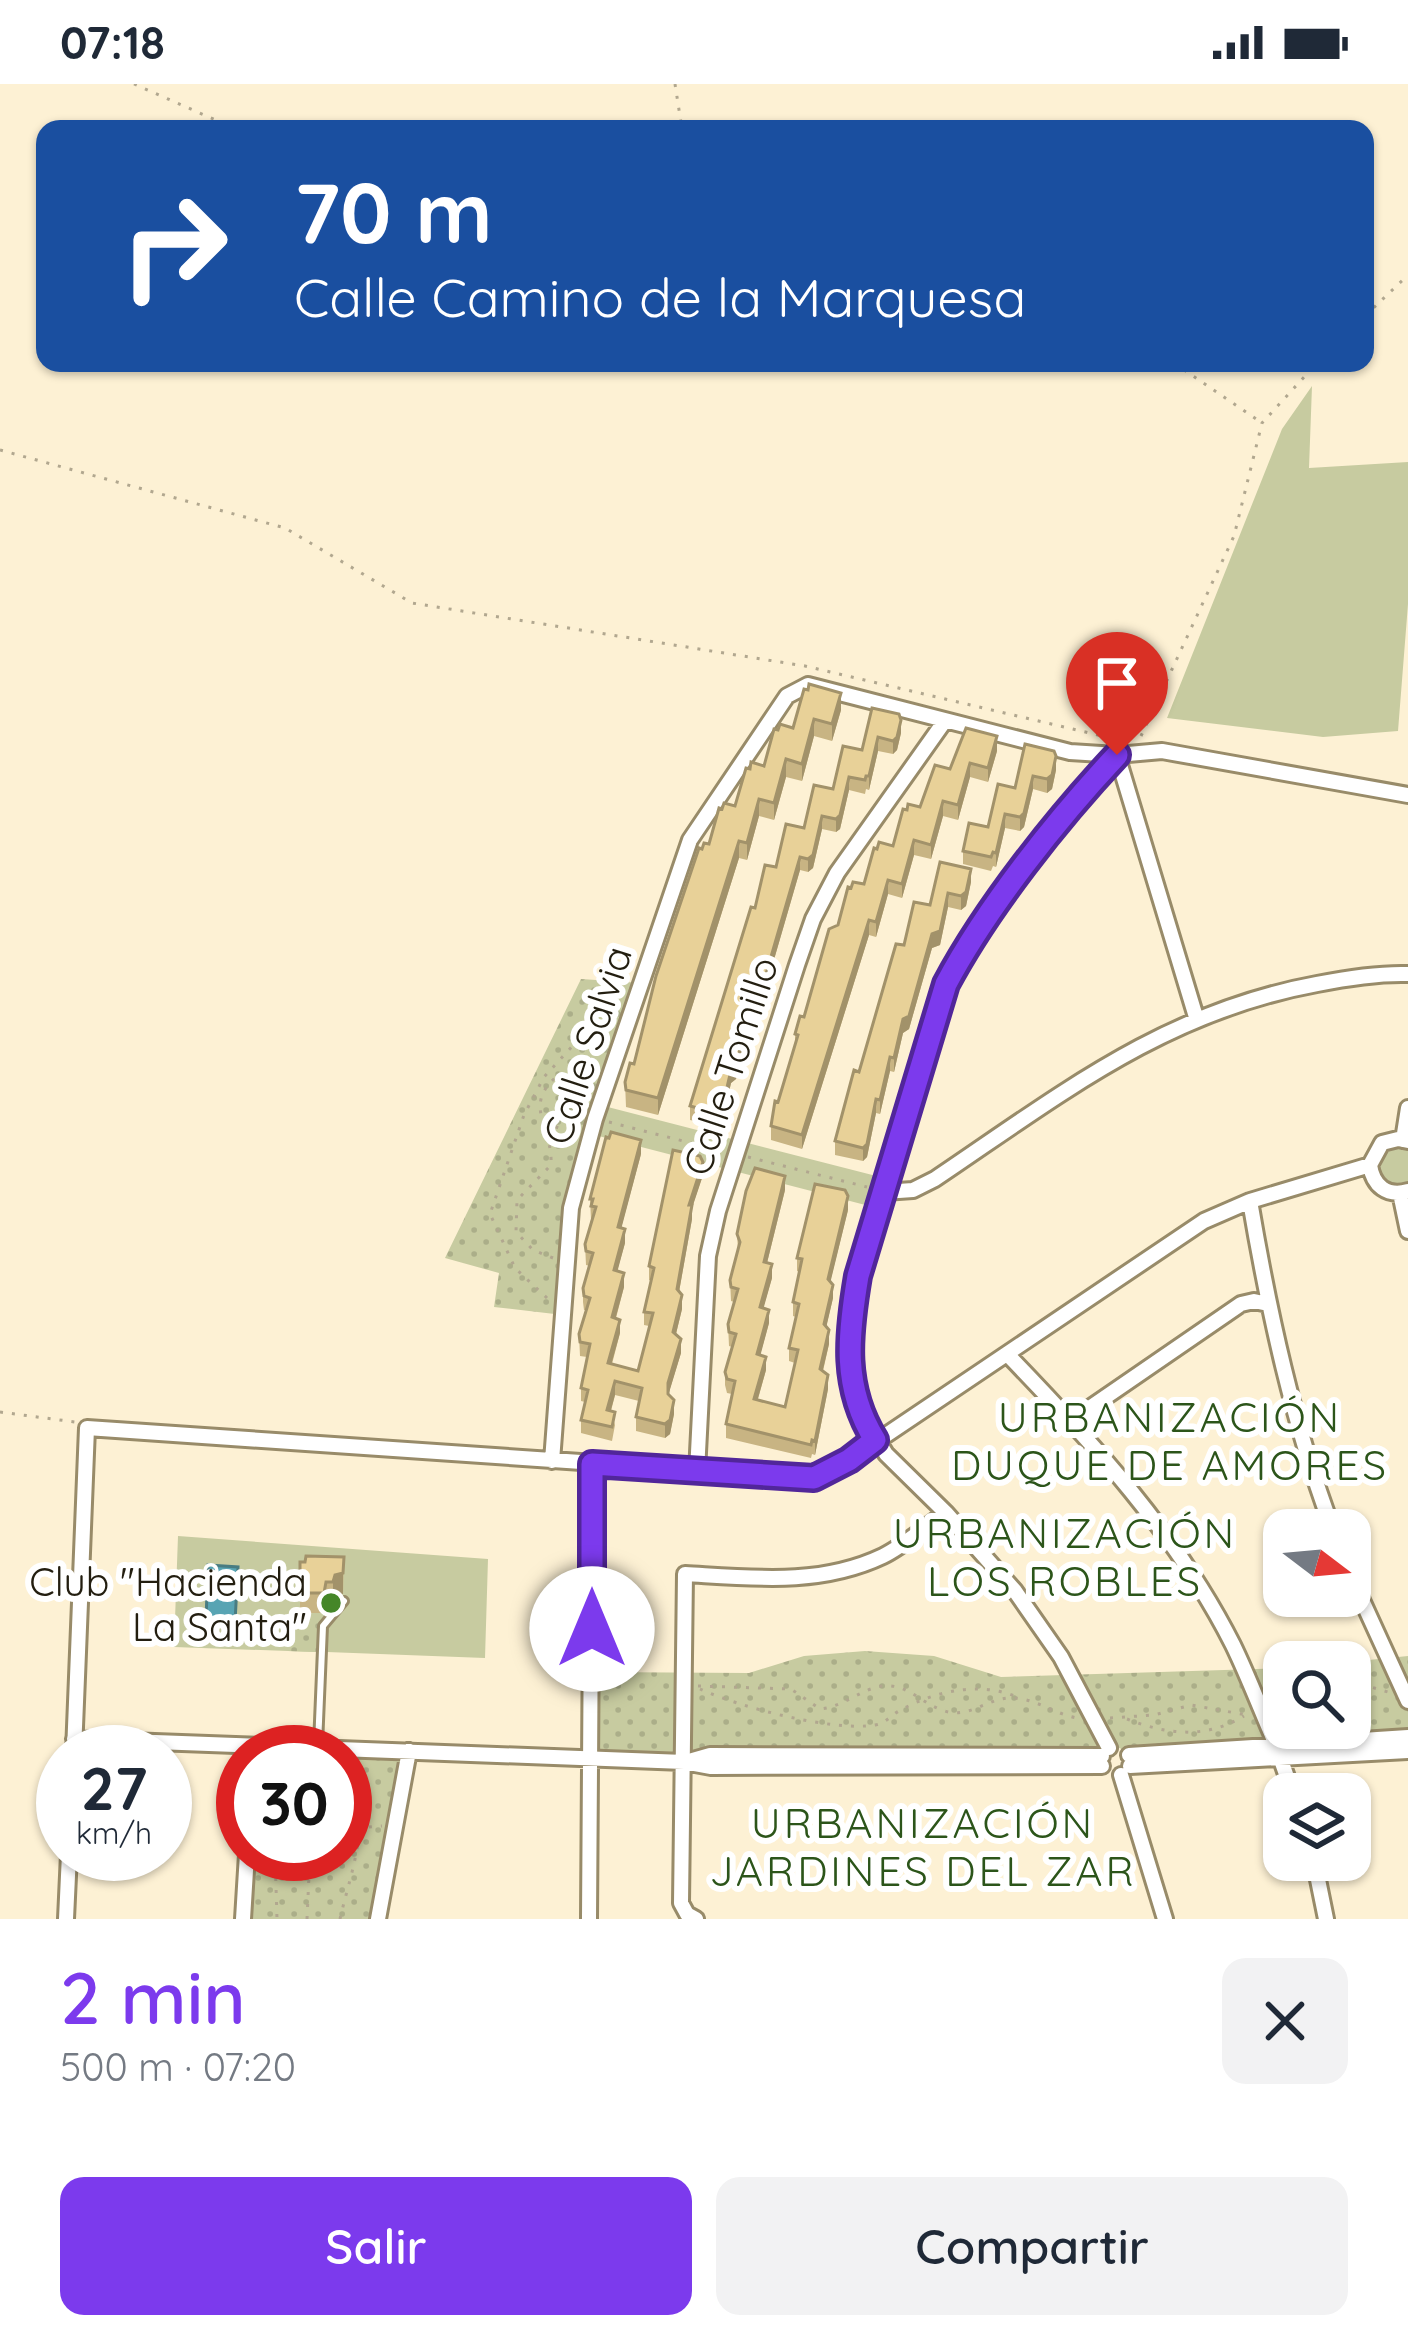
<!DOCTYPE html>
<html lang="es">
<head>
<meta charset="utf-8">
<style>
  body { margin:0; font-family:Quicksand,sans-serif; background:#f2f2f3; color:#1f2937; height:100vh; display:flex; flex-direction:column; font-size:45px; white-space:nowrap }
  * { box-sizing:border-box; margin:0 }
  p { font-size:39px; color:#747a83 }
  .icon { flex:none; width:66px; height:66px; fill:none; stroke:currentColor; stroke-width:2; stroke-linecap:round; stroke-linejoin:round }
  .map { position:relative; height:1835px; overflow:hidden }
  .drawer { display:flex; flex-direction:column; background:#fff; flex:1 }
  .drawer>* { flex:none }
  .top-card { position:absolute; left:36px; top:36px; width:1338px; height:252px; border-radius:24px; box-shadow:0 3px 9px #0004; background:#1a4fa0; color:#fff; overflow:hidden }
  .needle { width:78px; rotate:106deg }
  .buttons { position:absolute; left:1263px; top:1425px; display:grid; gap:24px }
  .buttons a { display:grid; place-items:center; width:108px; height:108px; border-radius:24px; background:#fff; box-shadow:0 3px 9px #0004; font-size:60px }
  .speed { position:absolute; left:36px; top:1641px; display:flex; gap:24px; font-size:60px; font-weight:700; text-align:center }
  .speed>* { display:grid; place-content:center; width:156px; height:156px; border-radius:50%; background:#fff; box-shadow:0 3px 9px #0004; line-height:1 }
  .speed small { font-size:30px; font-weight:400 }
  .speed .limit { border:18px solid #d22; background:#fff; color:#111 }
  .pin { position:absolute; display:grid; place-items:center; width:102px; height:102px; color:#fff; margin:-123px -51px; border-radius:50% 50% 50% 0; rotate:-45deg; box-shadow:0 0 12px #0007 }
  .pin .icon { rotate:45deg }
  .me { position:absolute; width:132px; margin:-66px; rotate:0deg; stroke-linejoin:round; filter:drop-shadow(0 0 9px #0008) }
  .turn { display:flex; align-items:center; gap:42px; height:252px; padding:0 60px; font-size:54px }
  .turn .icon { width:156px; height:156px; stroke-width:2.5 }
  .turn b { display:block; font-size:84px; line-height:102px }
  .round { display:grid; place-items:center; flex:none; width:126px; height:126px; border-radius:24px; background:#f2f2f3 }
  .headline { display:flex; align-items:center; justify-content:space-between; height:204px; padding:0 60px }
  h1 { font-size:72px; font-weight:600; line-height:90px; color:#7c3aed }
  .action { display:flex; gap:24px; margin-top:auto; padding:24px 60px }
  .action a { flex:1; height:138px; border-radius:24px; background:#7c3aed; color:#fff; font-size:48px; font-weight:600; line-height:138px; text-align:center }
  .action a+a { background:#f2f2f3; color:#1f2937 }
  .status { display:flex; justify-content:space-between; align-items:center; height:84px; padding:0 60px; background:#fff; direction:ltr }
  .status svg { height:33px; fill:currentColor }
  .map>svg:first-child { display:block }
  .green { fill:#c7cba0 }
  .park { fill:url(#park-dots) }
  .water { fill:#58a4b3; stroke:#487c82; stroke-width:3 }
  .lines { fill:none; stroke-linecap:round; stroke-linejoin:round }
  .lane-casing { stroke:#988b69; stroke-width:12 }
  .street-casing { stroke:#988b69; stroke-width:20 }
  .path { stroke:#b1a78f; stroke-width:3; stroke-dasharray:3 9; stroke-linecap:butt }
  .lane { stroke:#fff; stroke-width:6 }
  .street { stroke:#fff; stroke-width:14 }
  .wall { fill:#c8b483 }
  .shaded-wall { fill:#a2926a }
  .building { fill:#e8d198; stroke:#a2926a; stroke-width:3 }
  .route-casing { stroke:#51269a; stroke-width:30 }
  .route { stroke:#7c3aed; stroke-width:21 }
  .poi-dot { fill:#458628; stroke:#fff; stroke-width:4.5 }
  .labels { text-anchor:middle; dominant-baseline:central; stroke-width:12; stroke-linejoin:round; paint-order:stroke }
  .street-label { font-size:39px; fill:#231e10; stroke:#fff }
  .poi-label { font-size:39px; fill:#231e10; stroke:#fff; text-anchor:end }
  .neighbourhood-label { font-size:42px; letter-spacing:3px; fill:#2c551a; stroke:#fff }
</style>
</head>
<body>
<div class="status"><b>07:18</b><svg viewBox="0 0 49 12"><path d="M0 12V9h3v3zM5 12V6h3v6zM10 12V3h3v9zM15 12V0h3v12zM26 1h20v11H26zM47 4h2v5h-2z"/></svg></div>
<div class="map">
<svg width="1408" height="1835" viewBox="0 0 1408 1835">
  <defs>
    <pattern id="park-dots" width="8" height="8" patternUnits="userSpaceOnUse" patternTransform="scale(3)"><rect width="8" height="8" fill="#c7cba0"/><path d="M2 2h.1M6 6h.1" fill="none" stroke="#abae89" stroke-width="1.8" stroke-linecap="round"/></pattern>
  </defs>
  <rect width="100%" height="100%" fill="#fdf1d4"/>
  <path class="green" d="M1312,302l-3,82 99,-6v142l-10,127 -75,6 -156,-19 115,-289z
    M600,1021l288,74 -11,29 -286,-74z
    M1393,1060l15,3v36c-15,7 -23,1 -32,-12l5,-20z
    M178,1452l310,23 -3,99 -158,-6 -4,96h-9l2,-96 -142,-5z"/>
  <path class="park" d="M581,895l60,4 -70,225 -8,107 -69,-8 5,-34 -54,-15z
    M290,1534l28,2 -1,32 -29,-1z
    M865,1567l69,5 67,21 283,-9v60h66l-1,-66 59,-6v81l-282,14 -11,-5 -10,5 -513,10v-89l157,1 55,-17z
    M409,1667l-31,168h-135l4,-65h98v-102z"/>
  <path class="water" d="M208,1481l30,2 -3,55 -29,-2z"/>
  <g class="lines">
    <defs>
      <path id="lane" d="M318,1661l5,-119 21,-25"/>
      <path id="street" d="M1117,671l79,262
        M1403,1056l5,-32
        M1408,1057l-10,-2 -16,4 -12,22c3,21 17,32 38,26
        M884,1108l29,-2 22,-11c125,-84 229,-167 382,-195 30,-6 60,-11 91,-10
        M1400,1109l8,38
        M1250,1117c19,112 43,223 83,329
        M1007,1270c85,88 170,180 226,291 16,33 29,68 44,102
        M1085,1350l-1,-10 7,-17 150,-103 13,-3 14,3
        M552,1377l19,-253 24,-89 95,-279 97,-144 21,-11 262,67 47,3 45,-4 246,44
        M697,1388l11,-216 10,-45 79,-246 16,-46 24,-46 107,-151
        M1350,1490l58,127
        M74,1655l610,23 27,5 391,-1
        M1109,1664l-48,-91 -46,-66 -69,-78 -60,-59 -32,-53 -5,-52 9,-73 88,-292c41,-78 111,-164 171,-229
        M74,1668l13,-324 727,50 35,-18 355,-239 46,-20 120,-36
        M1129,1671l279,-18
        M1281,1676l12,34
        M689,1677l21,-6 392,1
        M1130,1682l278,-15
        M1121,1691l44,144
        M1314,1776l12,59
        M66,1835l3,-65
        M243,1835l4,-65
        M378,1835l31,-168
        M589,1835l3,-455
        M696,1835l-9,-5 -6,-11 4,-329c68,4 135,12 198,-18 22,-11 43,-30 63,-43"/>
    </defs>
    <use href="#lane" class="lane-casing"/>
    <use href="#street" class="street-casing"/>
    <path class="path" d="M134,0l102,45
      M675,0l7,45
      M1365,232l43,-41
      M1174,279l88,60
      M0,366l285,78 127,75 393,63 306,72
      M1141,652l93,-200 28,-113 55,-60
      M609,1038l113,29
      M544,1039l15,5 16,-4 2,-4
      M748,1073l119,30
      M553,1174l-20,-8 -17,-18 1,-32 34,-35c2,-38 -28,-58 4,-87h14l15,10 1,12
      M547,1214l-32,-30 -25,-54 34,-99 20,-38 79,-86
      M0,1328l75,10
      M1350,1597l38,11
      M698,1602l93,3 29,20c23,-2 41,-20 62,-23 25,-3 39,17 60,24 27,11 46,-14 72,-12 22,1 41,16 63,20
      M700,1605c39,18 133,43 175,36 11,-2 15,-9 24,-14 35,-20 81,-30 118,-14
      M1110,1634l44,-3 37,-10 56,10
      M1127,1635c41,16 79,20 117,-3
      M345,1745l37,-3
      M275,1770l2,65
      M307,1835l3,-65
      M340,1835c8,-36 27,-86 17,-122l-12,-5"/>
    <use href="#lane" class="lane"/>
    <use href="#street" class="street"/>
  </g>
  <path class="wall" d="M872,624l29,25 -4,17 -4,4 -15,-3 -9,39 -3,-1 -1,5 -16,-4 -9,39 -4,3 -14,-3 -9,39 -5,4 -8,-2 -36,124 -4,-1 -9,45 -6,3 -9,38 -5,4 -9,40 -5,3 -27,-6v-14l65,-198 21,-41 86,-117z
    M841,626l-9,31 -18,-5 -12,45 -16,-4 -12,43 -15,-4 -12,44 -8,-2 -81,257 -32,-8 -1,-25 9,-18 68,-215 7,-5 13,-35 13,-3 15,-37 14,-3 14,-36 15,-2z
    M1025,660l31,26 -4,19 -5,4 -14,-4 -9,38 -4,4 -15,-3 -9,39 -3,-1 -2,5 -28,-7v-13l25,-24 27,-39z
    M997,667l-9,31 -18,-5 -12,43 -15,-4 -12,43 -17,-4 -12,43 -14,-4 -12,43 -7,-2 -67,214 -31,-9v-14l24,-81v-11l9,-17 47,-129 13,-4 13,-35 16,-3 14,-36 13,-3 30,-38z
    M940,778l31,20 -5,24 -5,4 -13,-3 -8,38 -8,3 -23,81 -6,4 -9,39 -4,-1 -10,43 -4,-1 -9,44 -4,4 -28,-6v-14l24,-69 45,-127 26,-40z
    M641,1070l-20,74 4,15 -8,28 7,16 -8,31 4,15 -8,31 26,7 11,-45 -5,-1v-13l7,-31 -2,-1v-14l54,-91 -11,33v11l-13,73 3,17 -6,25 5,19 -13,42 6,19 -4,20 -5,4 -29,-7v-14l3,-16 -24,-6 -4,16 4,14 -3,16 -31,-8v-13l4,-18 -4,-1v-13l6,-31 -7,-1 -1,-22 7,-24h-2l-1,-8v-14l7,-22 -4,-1 -1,-21 6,-24 -1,-21z
    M785,1106l-18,73 5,15 -9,30 6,15 -9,32 6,15 -8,29 27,8 10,-44 -6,-2v-13l7,-31 -3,-1v-14l7,-30 -3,-1v-13l51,-48 -18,72 3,16 -7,29 3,17 -6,27 5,18 -13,66 -3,-1 -1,4 -85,-20v-14l6,-30 -5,-1 -2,-8v-13l7,-25 -3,-1 -1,-22 6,-22 -3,-1 -1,-21 8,-30 -1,-16z
    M344,1473l-1,37 -8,2 -2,7 -7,-1 -2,11h-24v-51z"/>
  <path class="shaded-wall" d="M841,609v17l-9,31v-17z
    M814,635v17l-12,45v-17z
    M901,636v13l-4,17 -4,4v-13z
    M997,652v15l-9,31v-14z
    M878,653v14l-9,39v-14z
    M1056,672v14l-4,19 -5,4v-14z
    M786,675v18l-12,43v-17z
    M970,679v14l-12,43v-15z
    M1033,692v13l-9,38 -4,4v-14z
    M849,693v13l-9,39 -4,3v-13z
    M759,715v17l-12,44v-17z
    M943,717v15l-12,43v-14z
    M1005,730v14l-9,39v-14z
    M822,732v13l-9,39 -5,4v-13z
    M914,756v15l-12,43v-14z
    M739,757v17l-81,257v-17z
    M800,773v13l-36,124v-13z
    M971,785v13l-5,24 -5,4v-14z
    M888,796v14l-12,43v-15z
    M948,809v14l-8,38 -8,3 -23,81 -6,4 -9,39v-14l9,-39 29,-85z
    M869,836v15l-67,214v-14z
    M760,896v13l-9,45 -6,3 -9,38 -5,4 -9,40 -5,3v-13z
    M890,973v14l-10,43v-14z
    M876,1015v14l-9,44 -4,4v-13z
    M641,1056v14l-23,87v-14z
    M703,1078v13l-11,33v11l-15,84v-14l12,-84z
    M785,1092v14l-21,85v-13z
    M848,1112v14l-20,82v-13z
    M625,1145v14l-11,41v-14z
    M772,1180v14l-12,43v-14z
    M624,1189v14l-12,44v-14z
    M833,1201v13l-9,39v-13z
    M682,1211v14l-9,37v-14z
    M769,1226v13l-12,45v-14z
    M620,1236v13l-12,43v-13z
    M829,1246v14l-9,38v-13z
    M681,1255v14l-13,43v-13z
    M766,1273v13l-12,42v-13z
    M828,1291v14l-13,66v-14z
    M615,1297v14l-8,29v-14z
    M674,1316v14l-4,20 -5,4v-14z
    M343,1489v21l-8,2 -2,7v-21l2,-7z"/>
  <path class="building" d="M809,600l32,9 -9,31 -18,-5 -12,45 -16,-5 -12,44 -15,-4 -12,44 -8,-2 -81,257 -32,-8 -1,-8 5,-19 4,1 22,-88 43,-128 3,1 2,-6 5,1 10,-36 3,1 2,-6 11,3 11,-38 4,1 1,-7 13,4 10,-37 4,1 2,-6 13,4 11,-39 4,1z
    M872,624l27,6 2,6 -4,17 -4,4 -15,-4 -9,39h-3l-1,4 -16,-3 -9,38 -4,4 -14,-3 -9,39 -5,4 -8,-2 -36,124 -4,-1 -9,44 -6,4 -9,38 -5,4 -9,39 -5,4 -27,-7 61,-199 4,1 10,-43 11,2 10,-43 18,4 10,-43 19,4 10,-43 19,4z
    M966,644l31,8 -9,32 -18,-5 -12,42 -15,-4 -12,44 -17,-5 -12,44 -14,-4 -12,42 -7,-2 -67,215 -31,-9 4,-25 3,1 20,-67 -3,-1 5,-18 4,1 25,-88 9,-4 10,-38 3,1 2,-6 11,2 10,-36 3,1 2,-7 14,4 10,-37 4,1 1,-6 12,3 15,-42 15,4z
    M1025,660l29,7 2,5 -4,19 -5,4 -14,-3 -9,37 -4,4 -15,-3 -9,39 -3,-1 -2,5 -28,-6 6,-28 19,4 10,-43 17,4z
    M940,778l31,7 -5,23 -5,4 -13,-3 -8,38 -8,3 -23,82 -6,3 -9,39 -4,-1 -10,43 -4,-1 -9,45 -4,4 -28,-7 19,-71 5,2 37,-128 8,1 10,-43 16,3z
    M611,1048l30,8 -23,87 7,2 -11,41 10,3 -12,44 8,3 -12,43 30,8 15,-58 -9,-1 10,-44 -5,-2 24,-116 27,6 3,6 -14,43h3l-15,84 5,6 -9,37 8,7 -13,44v11l6,6 -4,20 -5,4 -29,-7 6,-29 -27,-7 -8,29 8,2 -3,15 -31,-7 7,-30 -7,-2 9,-44 -10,-2 -1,-8 11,-36 -6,-2 -1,-8 10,-35 -7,-2 -1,-7 11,-37 -5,-1 2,-7h-3l16,-62 3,1z
    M755,1084l30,8 -21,86 8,2 -12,43 9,3 -12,44 9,3 -12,42 31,8 13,-57 -9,-2 10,-44 -6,-2 9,-43 -5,-1 18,-74 30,6 3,6 -20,83 5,6 -9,39 5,6 -9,39 8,6 -13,66 -3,-1 -1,5 -85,-21 9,-43 -8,-2 -2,-7 11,-38 -7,-2 -1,-8 10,-35 -7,-2 -1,-7 10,-38 -3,-8 9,-43z
    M306,1472l38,1 -1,16 -8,2 -2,7h-7l-2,11h-24v-31h5z"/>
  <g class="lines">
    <defs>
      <path id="route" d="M592,1545v-165l222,14 35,-18 26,-20c-33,-53 -27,-105 -17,-164l88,-292c41,-77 111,-165 171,-229"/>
    </defs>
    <use href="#route" class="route-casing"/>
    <use href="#route" class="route"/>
  </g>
  <circle class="poi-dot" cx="331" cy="1519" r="12"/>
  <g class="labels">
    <g class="street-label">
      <text transform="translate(587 961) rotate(-72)">Calle Salvia</text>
      <text transform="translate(730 982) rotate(-72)">Calle Tomillo</text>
    </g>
    <g class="poi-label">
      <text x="307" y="1497">Club "Hacienda<tspan x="307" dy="45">La Santa"</tspan></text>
    </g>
    <g class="neighbourhood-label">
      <text x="1170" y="1332">URBANIZACIÓN<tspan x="1170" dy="48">DUQUE DE AMORES</tspan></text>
      <text x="1065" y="1448">URBANIZACIÓN<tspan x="1065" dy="48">LOS ROBLES</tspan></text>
      <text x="923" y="1738">URBANIZACIÓN<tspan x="923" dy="48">JARDINES DEL ZAR</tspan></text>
    </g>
  </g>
</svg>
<div class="buttons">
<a><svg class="needle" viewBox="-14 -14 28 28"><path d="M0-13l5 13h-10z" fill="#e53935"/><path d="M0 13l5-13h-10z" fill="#747a83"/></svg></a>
<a><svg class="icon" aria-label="search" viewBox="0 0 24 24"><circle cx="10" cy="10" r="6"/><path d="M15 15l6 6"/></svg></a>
<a><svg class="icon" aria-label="layers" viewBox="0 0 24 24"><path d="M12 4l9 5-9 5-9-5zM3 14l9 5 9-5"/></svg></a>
</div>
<div class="speed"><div>27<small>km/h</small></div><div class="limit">30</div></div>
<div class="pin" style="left:1117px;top:671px;background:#d93025"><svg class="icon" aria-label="arrive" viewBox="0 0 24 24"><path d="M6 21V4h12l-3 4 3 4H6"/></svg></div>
<svg class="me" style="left:592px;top:1545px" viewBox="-20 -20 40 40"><circle r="19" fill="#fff"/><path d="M0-13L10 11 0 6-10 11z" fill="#7c3aed"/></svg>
<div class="top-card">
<div class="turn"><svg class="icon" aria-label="right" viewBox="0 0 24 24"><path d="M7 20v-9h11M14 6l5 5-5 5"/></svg><div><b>70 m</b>Calle Camino de la Marquesa</div></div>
</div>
</div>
<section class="drawer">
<div class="headline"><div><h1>2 min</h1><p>500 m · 07:20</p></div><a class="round"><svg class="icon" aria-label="close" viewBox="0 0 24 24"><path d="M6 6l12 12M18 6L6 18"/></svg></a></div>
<div class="action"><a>Salir</a><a>Compartir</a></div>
</section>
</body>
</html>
